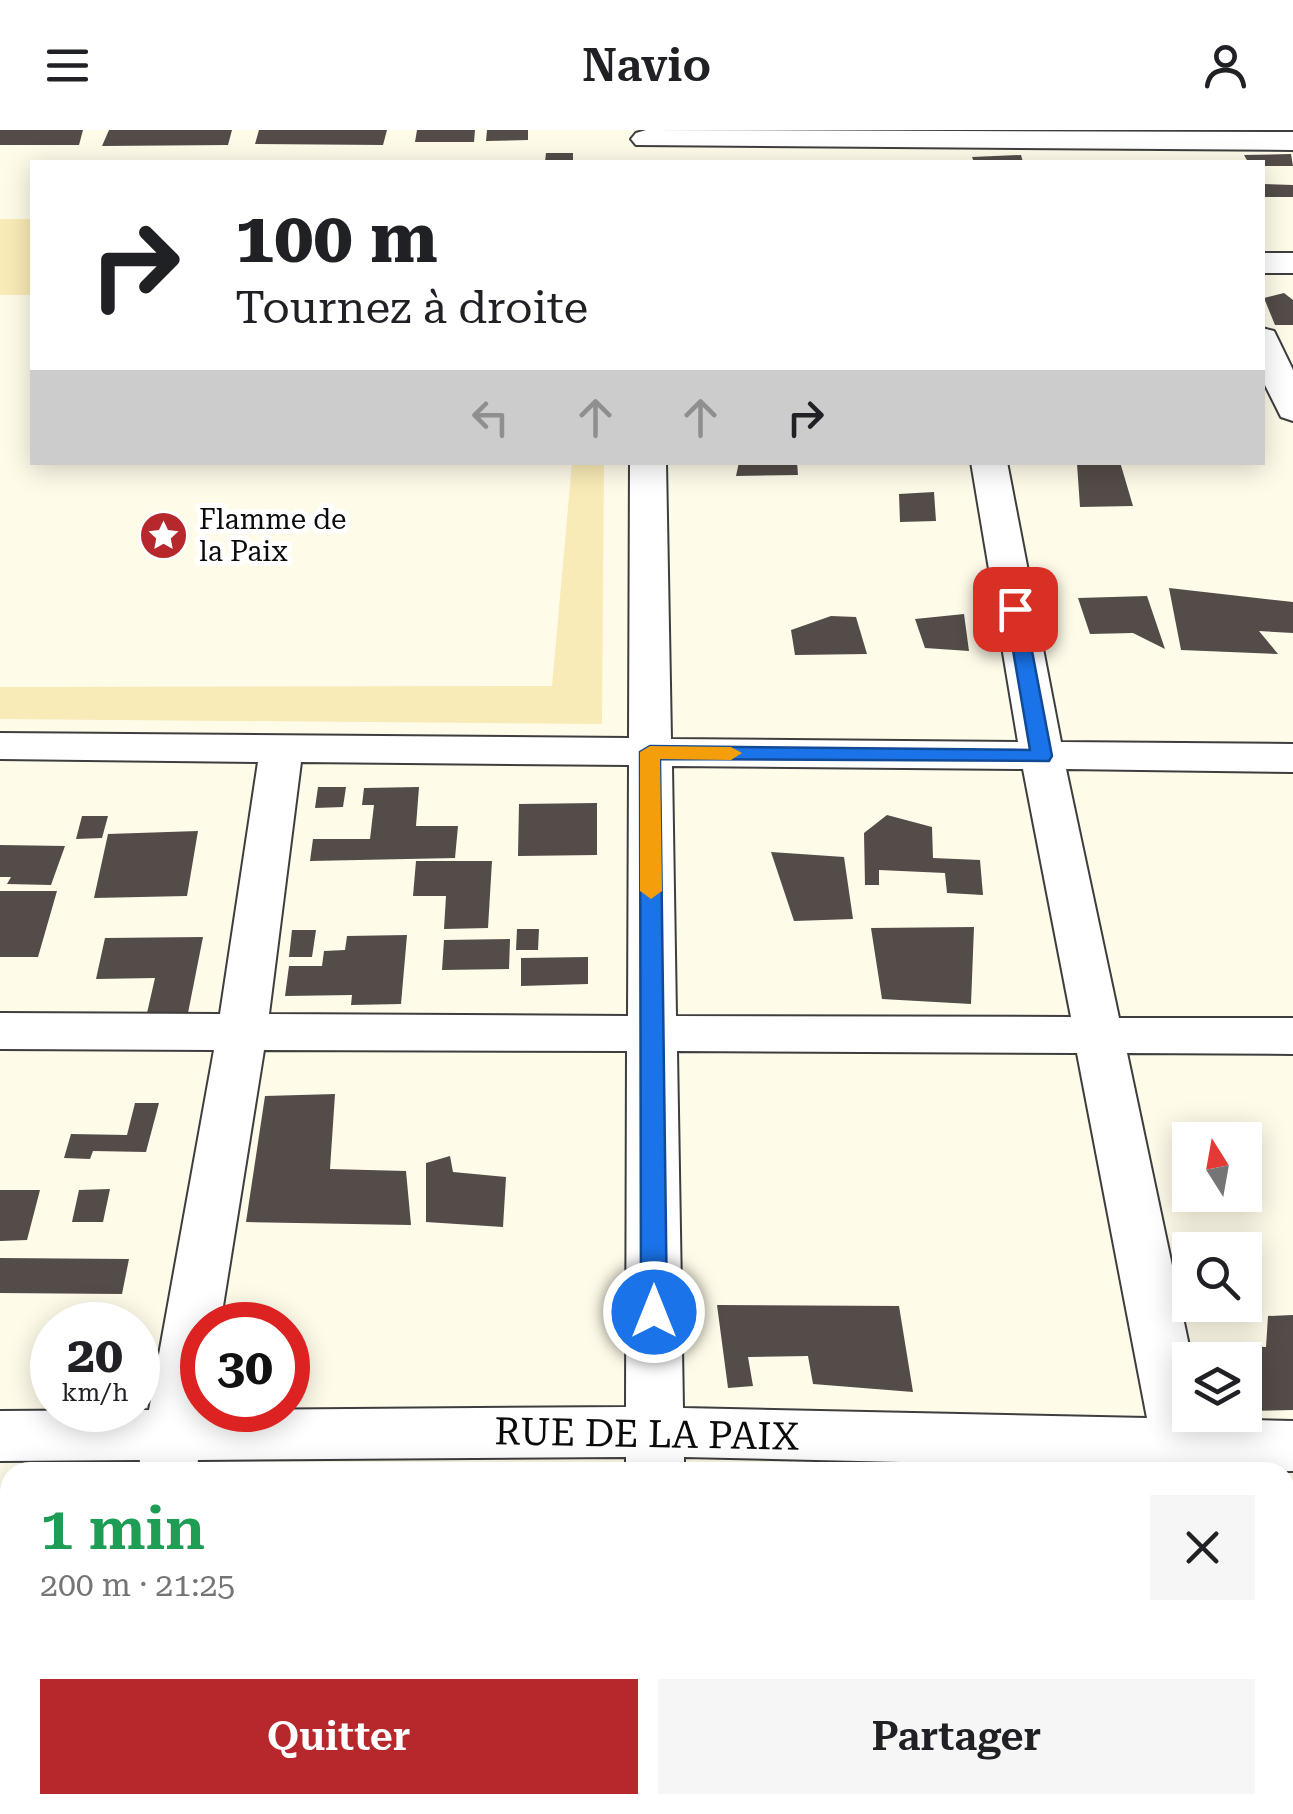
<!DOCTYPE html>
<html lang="fr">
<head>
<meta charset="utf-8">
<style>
  body { margin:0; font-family:"Roboto Serif",serif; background:#f6f6f6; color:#202124; height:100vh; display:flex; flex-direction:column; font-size:38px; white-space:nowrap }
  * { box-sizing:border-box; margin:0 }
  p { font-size:32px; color:#757577 }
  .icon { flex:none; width:55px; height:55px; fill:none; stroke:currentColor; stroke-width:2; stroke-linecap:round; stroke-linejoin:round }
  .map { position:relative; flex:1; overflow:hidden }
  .details { position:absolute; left:0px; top:1332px; width:1295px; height:352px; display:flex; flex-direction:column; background:#fff; border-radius:30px 30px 0 0; box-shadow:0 5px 25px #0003 }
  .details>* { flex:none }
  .top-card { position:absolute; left:30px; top:30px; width:1235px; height:305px; border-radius:0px; box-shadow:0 5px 25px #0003; background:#fff; color:#202124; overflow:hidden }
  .needle { width:65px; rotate:349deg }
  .controls { position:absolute; left:1172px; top:992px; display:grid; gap:20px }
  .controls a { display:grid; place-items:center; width:90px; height:90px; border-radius:0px; background:#fff; box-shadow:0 5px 25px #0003; font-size:50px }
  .speed { position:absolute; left:30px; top:1172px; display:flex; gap:20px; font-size:50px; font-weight:700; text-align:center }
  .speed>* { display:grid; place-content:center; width:130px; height:130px; border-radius:50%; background:#fff; box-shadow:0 5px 25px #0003; line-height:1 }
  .speed small { font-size:25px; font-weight:400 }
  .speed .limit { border:15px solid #d22; background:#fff; color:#111 }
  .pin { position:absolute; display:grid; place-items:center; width:85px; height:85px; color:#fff; margin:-42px; border-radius:20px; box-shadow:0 5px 15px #0006 }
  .me { position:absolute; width:110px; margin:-55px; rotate:0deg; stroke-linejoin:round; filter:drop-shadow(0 0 8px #0008) }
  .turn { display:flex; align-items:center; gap:35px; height:210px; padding:0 40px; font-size:45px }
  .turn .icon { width:130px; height:130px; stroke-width:2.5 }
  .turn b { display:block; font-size:70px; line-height:85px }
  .lanes { display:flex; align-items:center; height:95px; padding:0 40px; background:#0003; justify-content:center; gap:50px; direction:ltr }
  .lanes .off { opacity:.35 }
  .round { display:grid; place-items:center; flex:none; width:105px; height:105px; border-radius:0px; background:#f6f6f6 }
  .overview { display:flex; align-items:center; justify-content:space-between; height:170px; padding:0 40px }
  h1 { font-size:60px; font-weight:600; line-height:75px; color:#1e9e55 }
  .cta { display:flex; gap:20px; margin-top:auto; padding:20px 40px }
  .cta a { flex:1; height:115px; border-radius:0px; background:#b6282c; color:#fff; font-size:40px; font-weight:600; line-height:115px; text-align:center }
  .cta a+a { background:#f6f6f6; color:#202124 }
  header { display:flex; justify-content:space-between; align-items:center; height:130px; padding:0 40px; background:#fff; font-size:45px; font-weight:600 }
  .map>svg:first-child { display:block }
  .sand { fill:#f9ebb7 }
  .building { fill:#534c48 }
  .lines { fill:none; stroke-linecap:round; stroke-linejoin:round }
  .minor-casing { stroke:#3e3e3e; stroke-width:4 }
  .minor { fill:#fff; fill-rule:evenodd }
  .route { fill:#1a73e8; stroke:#114b97; stroke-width:2.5 }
  .slow { fill:#f59e0b }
  .labels { text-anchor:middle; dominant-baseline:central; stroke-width:10; stroke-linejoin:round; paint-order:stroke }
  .far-poi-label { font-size:28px; fill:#0b0b0b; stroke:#fff; text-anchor:start }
  .near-street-label { font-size:38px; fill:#0b0b0b; stroke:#fff }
</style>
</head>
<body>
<header><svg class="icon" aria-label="menu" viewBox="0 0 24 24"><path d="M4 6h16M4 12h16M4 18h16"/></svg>Navio<svg class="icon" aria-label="person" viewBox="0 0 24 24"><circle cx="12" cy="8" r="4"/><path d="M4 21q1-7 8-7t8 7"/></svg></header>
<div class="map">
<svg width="1293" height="1684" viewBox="0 0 1293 1684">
  <rect width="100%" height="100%" fill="#fefbe9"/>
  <path class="sand" d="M0,89h32v76h-32z
    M572,333h32l-2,261 -602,-5v-32l552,-1z"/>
  <path class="building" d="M0,0h83l-4,15h-79z
    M109,0h123l-4,15 -126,1z
    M259,0h128l-4,15 -128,-1z
    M417,0h58l-1,12h-59z
    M487,0h41v10l-42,1z
    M546,23h27v9h-28z
    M1291,24l2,12h-31v-4h-14l-4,-7z
    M1021,25l2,7h-49l-2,-5z
    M1262,54l31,1v12h-31z
    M1284,163l9,7v25h-18l-11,-27z
    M739,332h58l1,13 -62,1z
    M1120,332l13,44 -53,1 -3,-43z
    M934,362l2,29 -36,1 -1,-28z
    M1169,458l124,14v31l-34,-2 19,23 -97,-4z
    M1147,466l18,53 -32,-16 -43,1 -12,-36z
    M964,484l5,37 -44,-3 -10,-29z
    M831,486l25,1 11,37 -72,1 -4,-25z
    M318,657h28l-3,20 -28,1z
    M419,657l-3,39h42l-3,32 -145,3 3,-22h57l4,-34h-12l2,-17z
    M597,673v52l-79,1 1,-52z
    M887,685l45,12 1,31 47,2 3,35 -36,-2 -2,-20 -66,-3v15h-14l-1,-52z
    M82,686h26l-6,22 -26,1z
    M198,701l-11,65 -93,2 14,-64z
    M0,715l65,1 -14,39 -44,-1 4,-7h-11z
    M771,722l73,5 9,62 -59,2z
    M416,731h76l-4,67 -44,1 2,-33h-33z
    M0,761h57l-19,66h-38z
    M974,797l-3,77 -89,-5 -11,-71z
    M517,799h22l-1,21h-22z
    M292,800h24l-4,27h-23z
    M407,805l-6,69 -50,1 1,-10 -67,1 4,-30h33l2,-15 21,-1 2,-14z
    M203,807l-15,76h-41l8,-35 -59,1 9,-41z
    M510,809l-1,30 -67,1 2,-30z
    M588,827v27l-67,2v-28z
    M335,964l-5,75 76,2 5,54 -165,-3 19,-126z
    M135,973h24l-13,49 -53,-1 -3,8 -26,-1 7,-24 56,1z
    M450,1026l3,16 53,5 -3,50 -77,-5v-59z
    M110,1059l-7,33h-31l7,-32z
    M0,1060h40l-13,50 -27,1z
    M0,1128l129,1 -7,35 -122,-1z
    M717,1175l182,1 14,86 -100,-8 -5,-28 -60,1 5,29 -25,2z
    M1293,1185v95l-48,1v-51h-27l-4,-15 52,2 2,-31z
    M1285,1376h8l-2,104 -6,-28z"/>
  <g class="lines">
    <defs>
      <path id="minor" d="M646,0l647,2v18l-657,-5 -5,-6 5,-6z
        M1262,123h31v20h-31z
        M1262,198l12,3 19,39v51l-12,-4 -19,-38z
        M630,332h36l5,277 347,3 -47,-280h36l54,280 232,2v28l-227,-3 53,249h174v36l-166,-1 65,307 -2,55h14l1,4 88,2v50l-135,1 -1,-4 -473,-11v15h-58v-15l-428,3 -2,12h-58l2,-12 -140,1v-50l149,-1 65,-360 -214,-1v-36l220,1 38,-252 -258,-3v-26l629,5zM301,632l328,3 -1,251 -359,-2zM672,636l351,3 48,248 -395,-1zM264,920l363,1 -1,356 -424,3v-85h18zM677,921l400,2 70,365 -464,-10z
        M1285,1668l5,16h-66l-2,-9h63z
        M78,1675h66l-2,9h-66z
        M625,1675h66v9h-66z"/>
    </defs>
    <use href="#minor" class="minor-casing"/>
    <use href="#minor" class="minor"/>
  </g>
  <path class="route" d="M1015,474l9,5 28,147 -3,5 -389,-2 7,553 -4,8 -9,3 -10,-3 -3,-8 -1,-560 10,-6 380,4 -24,-141z"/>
  <path class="slow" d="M650,616l81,1 11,6 -11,7 -71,-1 2,132 -11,8 -11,-8v-139z"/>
  <defs>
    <symbol id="sight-disc" viewBox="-11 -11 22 22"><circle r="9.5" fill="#b6282c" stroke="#fff"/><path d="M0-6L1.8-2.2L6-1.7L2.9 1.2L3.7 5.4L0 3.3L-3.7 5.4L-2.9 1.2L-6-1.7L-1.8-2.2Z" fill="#fff"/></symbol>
  </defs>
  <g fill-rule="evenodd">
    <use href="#sight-disc" x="136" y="378" width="55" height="55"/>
  </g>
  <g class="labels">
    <g class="far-poi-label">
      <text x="199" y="389">Flamme de<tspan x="199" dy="32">la Paix</tspan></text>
    </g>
    <g class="near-street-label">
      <text transform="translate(647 1304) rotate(1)">RUE DE LA PAIX</text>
    </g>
  </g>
</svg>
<div class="controls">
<a><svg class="needle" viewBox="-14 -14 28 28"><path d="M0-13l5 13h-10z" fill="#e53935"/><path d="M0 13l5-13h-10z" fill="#757577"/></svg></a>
<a><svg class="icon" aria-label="search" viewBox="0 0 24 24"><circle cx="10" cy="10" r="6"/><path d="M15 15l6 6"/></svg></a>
<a><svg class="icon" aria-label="layers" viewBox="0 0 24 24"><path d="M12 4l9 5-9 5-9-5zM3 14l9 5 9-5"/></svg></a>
</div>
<div class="speed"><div>20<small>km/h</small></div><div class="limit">30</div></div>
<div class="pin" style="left:1015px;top:479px;background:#d93025"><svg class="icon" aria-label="arrive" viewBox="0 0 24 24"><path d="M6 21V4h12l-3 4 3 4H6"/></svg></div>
<svg class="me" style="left:654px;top:1182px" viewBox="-20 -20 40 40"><circle r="17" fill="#1a73e8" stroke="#fff" stroke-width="3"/><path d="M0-11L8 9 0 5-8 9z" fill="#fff"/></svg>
<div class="top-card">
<div class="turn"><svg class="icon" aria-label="right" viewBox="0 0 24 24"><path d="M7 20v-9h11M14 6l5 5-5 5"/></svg><div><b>100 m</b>Tournez à droite</div></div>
<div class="lanes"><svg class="icon off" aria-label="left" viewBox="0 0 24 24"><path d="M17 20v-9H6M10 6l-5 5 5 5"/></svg><svg class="icon off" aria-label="ahead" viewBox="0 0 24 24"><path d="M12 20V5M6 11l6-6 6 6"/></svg><svg class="icon off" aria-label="ahead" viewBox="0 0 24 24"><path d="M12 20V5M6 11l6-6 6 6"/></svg><svg class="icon" aria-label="right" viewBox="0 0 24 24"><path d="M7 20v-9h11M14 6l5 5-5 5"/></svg></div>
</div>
<section class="details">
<div class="overview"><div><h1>1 min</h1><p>200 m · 21:25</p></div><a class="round"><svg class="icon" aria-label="close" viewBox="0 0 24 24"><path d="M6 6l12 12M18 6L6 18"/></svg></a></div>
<div class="cta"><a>Quitter</a><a>Partager</a></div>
</section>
</div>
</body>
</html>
